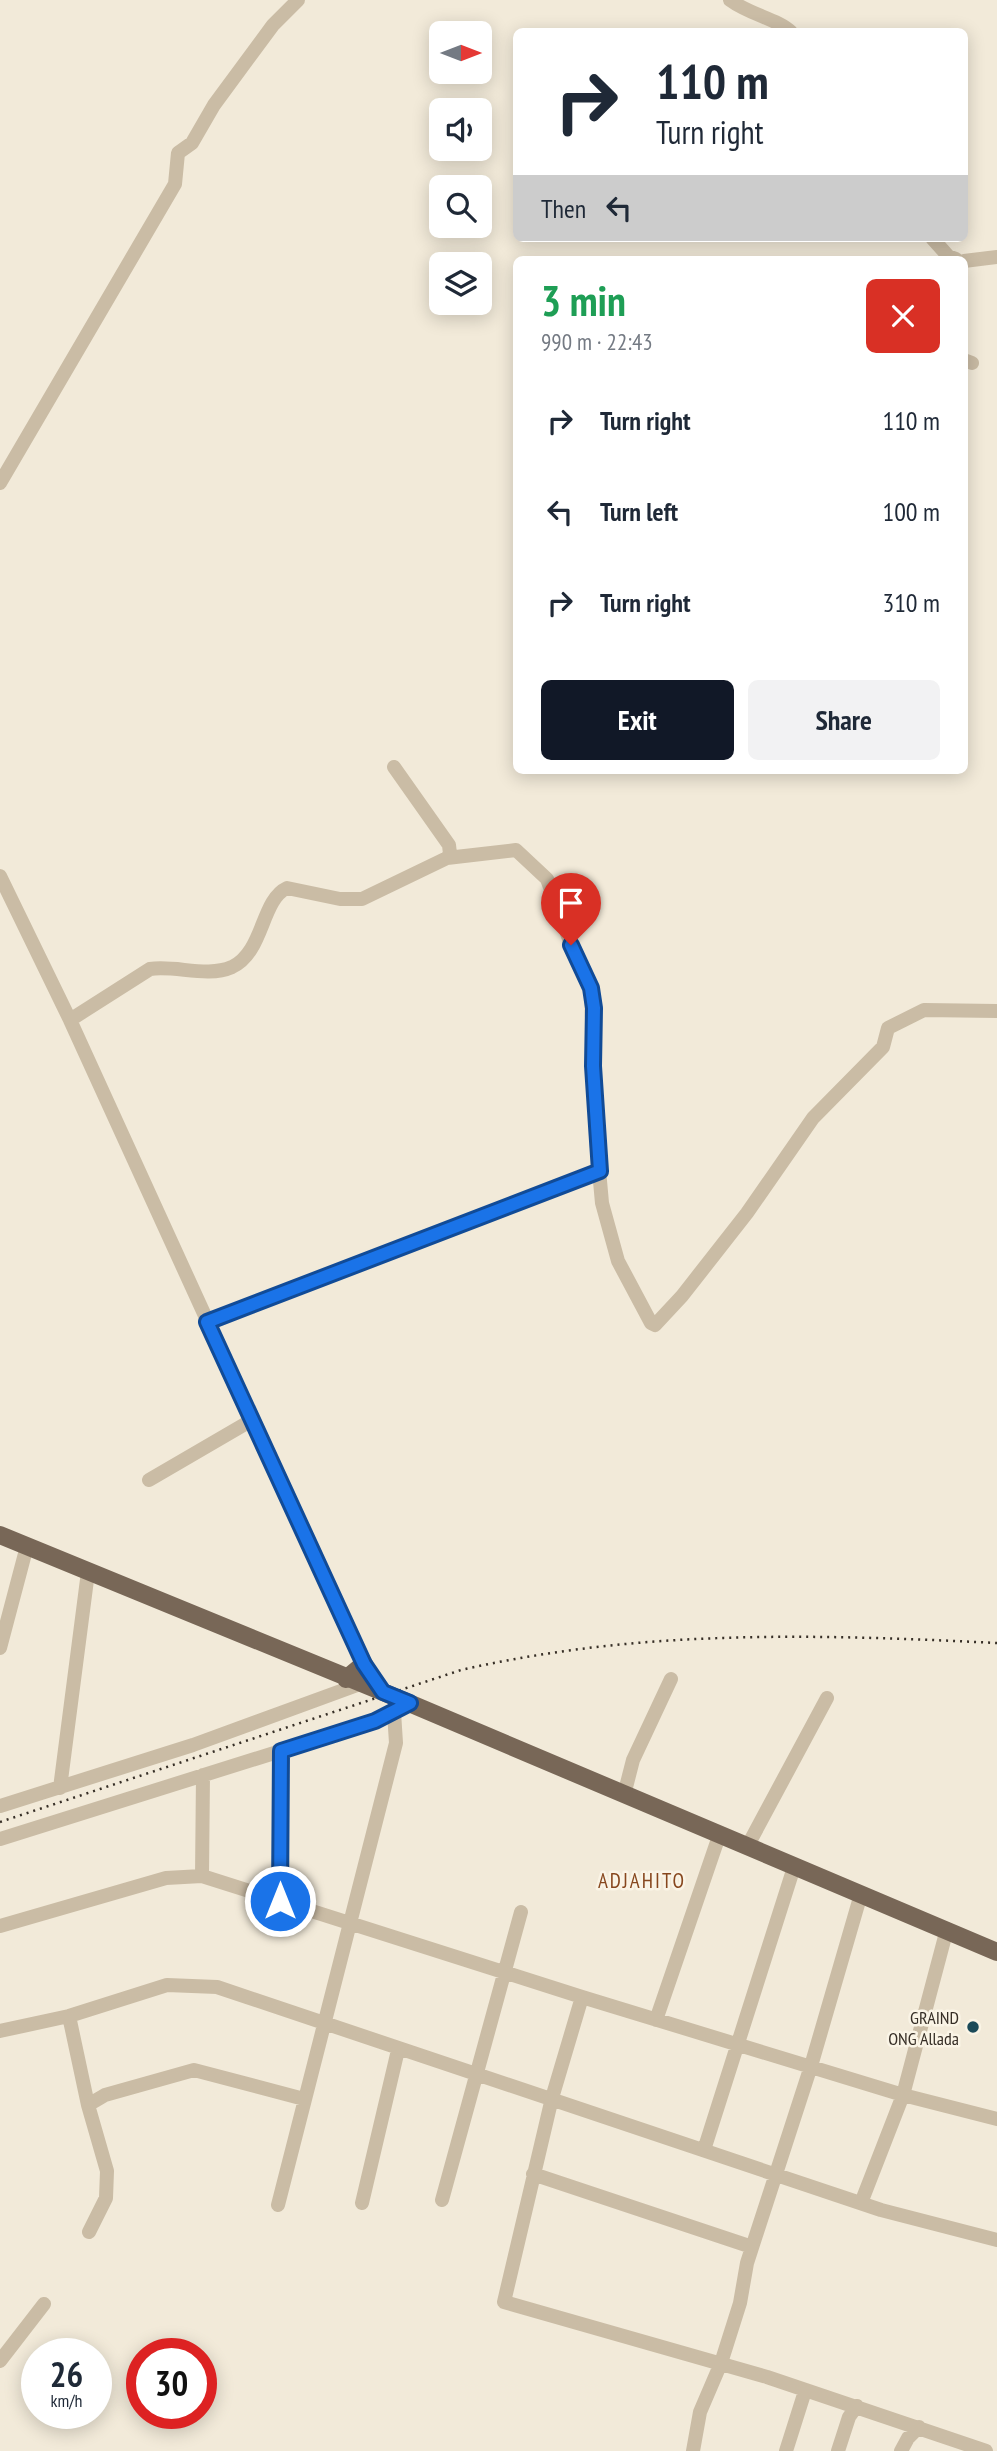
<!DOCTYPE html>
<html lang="en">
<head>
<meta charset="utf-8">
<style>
  body { margin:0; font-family:"PT Sans Narrow",sans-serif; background:#f2f2f3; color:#1f2937; height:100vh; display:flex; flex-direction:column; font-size:26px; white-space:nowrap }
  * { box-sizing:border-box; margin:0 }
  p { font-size:23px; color:#747a83 }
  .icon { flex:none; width:38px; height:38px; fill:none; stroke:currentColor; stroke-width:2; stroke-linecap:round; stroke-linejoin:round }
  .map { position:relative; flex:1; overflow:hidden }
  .side { position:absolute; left:513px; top:256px; width:455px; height:518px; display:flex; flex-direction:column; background:#fff; border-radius:10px; box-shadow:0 4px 18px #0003 }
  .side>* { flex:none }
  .banner { position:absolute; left:513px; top:28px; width:455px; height:214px; border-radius:10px; box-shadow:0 4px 18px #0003; background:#fff; color:#1f2937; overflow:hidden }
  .needle { width:46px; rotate:90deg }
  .fabs { position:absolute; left:429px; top:21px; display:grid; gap:14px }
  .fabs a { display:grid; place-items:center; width:63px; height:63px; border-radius:10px; background:#fff; box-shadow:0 4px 18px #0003; font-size:35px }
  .speed { position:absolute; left:21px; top:2338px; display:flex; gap:14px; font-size:35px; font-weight:700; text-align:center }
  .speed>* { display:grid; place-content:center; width:91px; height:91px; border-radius:50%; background:#fff; box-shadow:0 4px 18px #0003; line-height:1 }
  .speed small { font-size:18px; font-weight:400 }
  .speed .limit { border:10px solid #d22; background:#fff; color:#111 }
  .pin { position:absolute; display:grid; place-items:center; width:60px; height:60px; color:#fff; margin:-72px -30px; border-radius:50% 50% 50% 0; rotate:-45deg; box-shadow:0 0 7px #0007 }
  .pin .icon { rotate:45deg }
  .me { position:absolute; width:77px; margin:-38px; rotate:0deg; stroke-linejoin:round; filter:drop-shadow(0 0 5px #0008) }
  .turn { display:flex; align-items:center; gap:24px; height:147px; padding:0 28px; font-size:32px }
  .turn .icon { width:91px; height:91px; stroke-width:2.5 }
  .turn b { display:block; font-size:49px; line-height:60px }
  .then { display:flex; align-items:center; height:66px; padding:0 28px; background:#0003; gap:14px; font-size:26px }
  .round { display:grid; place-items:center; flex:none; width:74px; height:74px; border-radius:10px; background:#f2f2f3 }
  .head { display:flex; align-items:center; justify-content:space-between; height:119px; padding:0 28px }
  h1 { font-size:42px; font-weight:700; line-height:52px; color:#1e9e55 }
  .button { display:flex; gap:14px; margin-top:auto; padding:14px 28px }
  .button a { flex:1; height:80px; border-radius:10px; background:#111827; color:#fff; font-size:28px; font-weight:700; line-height:80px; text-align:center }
  .button a+a { background:#f2f2f3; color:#1f2937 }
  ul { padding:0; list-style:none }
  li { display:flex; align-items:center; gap:21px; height:91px; padding:0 28px }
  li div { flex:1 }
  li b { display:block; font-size:26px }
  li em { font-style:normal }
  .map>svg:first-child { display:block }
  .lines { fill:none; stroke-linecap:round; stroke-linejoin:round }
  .minor { stroke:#cabca5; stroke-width:14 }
  .major { stroke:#786757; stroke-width:18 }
  .rail { stroke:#362e26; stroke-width:2.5; stroke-dasharray:2 5; stroke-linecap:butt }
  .route-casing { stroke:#114b97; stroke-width:18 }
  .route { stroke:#1a73e8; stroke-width:12 }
  .poi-dot { fill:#1b4a58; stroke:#faf4e6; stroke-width:2.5 }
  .labels { text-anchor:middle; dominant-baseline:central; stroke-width:5; stroke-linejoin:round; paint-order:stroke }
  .poi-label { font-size:18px; fill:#362e26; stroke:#faf4e6; text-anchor:end }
  .quarter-label { font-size:21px; letter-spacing:2px; fill:#87471e; stroke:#faf4e6 }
</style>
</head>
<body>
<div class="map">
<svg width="997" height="2451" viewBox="0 0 997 2451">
  <rect width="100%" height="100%" fill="#f2ead9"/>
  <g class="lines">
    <path class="minor" d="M730,0c20,15 48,19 61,32
      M932,238l16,18 8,3
      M964,261l33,-4
      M964,360l8,3
      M0,483l175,-299 3,-31 14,-10 22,-38 59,-80 25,-25
      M447,858l69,-8 31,29 28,76 16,33 5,149 6,66 16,58 33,62 4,2 27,-29 65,-83 66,-95 70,-71 5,-19 36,-18 73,1
      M0,876l70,144 294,644 19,28
      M70,1020l80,-51c26,-4 57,9 82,-2 32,-15 29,-67 55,-79l53,11h22l85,-41 3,-4 -1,-9 -55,-78
      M207,1322l393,-151
      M149,1480l103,-60
      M0,1648l27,-102
      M60,1788l28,-216
      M624,1795l9,-35 38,-81
      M0,1806l193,-61 167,-61
      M0,1839l357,-112 45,-19
      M747,1847l80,-149
      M202,1876l1,-101
      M280,1901l1,-150
      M0,1926l166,-48 36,-2 380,121 321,98 94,24
      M582,1997l-30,101 -48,204 263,75 219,74
      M69,2016l19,89 19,66 -1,27 -17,34
      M656,2020l63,-184
      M0,2031l69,-15 98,-31 50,2 664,223 116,30
      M88,2105l17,-10 89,-25 110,29
      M704,2150l90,-283
      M533,2174l219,73
      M442,2200l79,-288
      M362,2203l36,-153
      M861,2203l42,-108 44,-166
      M278,2205l118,-462 -2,-31
      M0,2361l44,-57
      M693,2451l7,-39 21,-49 19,-60 7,-40 64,-197 50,-172
      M786,2451l19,-60
      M838,2451l11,-34 8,-11
      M901,2451l7,-13 11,-11"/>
    <path class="major" d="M0,1535l383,157 614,260
      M346,1679l18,-15"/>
    <path class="rail" d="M0,1822l461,-152c180,-41 353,-36 536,-27"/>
  </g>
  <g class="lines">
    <defs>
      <path id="route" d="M280,1901l1,-150 94,-30 35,-18 -27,-11 -19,-28 -157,-342 393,-151 -7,-105 1,-58 -3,-20 -20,-43"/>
    </defs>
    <use href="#route" class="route-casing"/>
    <use href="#route" class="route"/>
  </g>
  <circle class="poi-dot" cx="973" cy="2027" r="7"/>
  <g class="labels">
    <g class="poi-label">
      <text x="959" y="2017">GRAIND<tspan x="959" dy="21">ONG Allada</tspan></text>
    </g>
    <g class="quarter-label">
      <text x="642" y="1880">ADJAHITO</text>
    </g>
  </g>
</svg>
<div class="fabs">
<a><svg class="needle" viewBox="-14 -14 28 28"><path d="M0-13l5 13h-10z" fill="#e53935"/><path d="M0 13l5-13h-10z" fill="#747a83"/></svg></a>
<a><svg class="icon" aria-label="sound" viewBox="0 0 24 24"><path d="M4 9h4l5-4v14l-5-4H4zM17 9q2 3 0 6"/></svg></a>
<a><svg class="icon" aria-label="search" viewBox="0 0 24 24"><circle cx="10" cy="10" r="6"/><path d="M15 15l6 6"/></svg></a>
<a><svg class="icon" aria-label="layers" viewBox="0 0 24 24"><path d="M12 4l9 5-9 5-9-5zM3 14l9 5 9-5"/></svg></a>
</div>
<div class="speed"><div>26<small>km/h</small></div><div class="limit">30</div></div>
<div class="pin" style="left:571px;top:945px;background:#d93025"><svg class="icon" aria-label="arrive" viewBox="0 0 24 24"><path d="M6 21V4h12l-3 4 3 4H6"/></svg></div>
<svg class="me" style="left:280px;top:1901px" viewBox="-20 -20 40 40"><circle r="17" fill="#1a73e8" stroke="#fff" stroke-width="3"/><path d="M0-11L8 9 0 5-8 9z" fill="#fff"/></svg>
<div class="banner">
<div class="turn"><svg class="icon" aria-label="right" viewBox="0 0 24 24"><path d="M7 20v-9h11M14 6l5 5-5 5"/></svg><div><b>110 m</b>Turn right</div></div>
<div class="then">Then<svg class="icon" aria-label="left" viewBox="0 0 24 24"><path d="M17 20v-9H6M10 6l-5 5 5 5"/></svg></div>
</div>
<section class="side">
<div class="head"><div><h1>3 min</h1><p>990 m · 22:43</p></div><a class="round" style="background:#d93025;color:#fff"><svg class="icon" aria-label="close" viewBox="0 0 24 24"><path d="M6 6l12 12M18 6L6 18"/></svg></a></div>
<ul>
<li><svg class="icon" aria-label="right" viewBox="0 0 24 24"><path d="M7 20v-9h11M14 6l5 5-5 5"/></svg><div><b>Turn right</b></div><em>110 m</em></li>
<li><svg class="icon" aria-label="left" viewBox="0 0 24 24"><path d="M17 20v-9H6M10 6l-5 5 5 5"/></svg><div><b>Turn left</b></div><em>100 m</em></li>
<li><svg class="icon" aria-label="right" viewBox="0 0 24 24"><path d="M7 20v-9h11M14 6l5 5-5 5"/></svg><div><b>Turn right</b></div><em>310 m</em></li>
</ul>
<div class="button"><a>Exit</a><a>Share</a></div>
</section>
</div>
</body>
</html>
